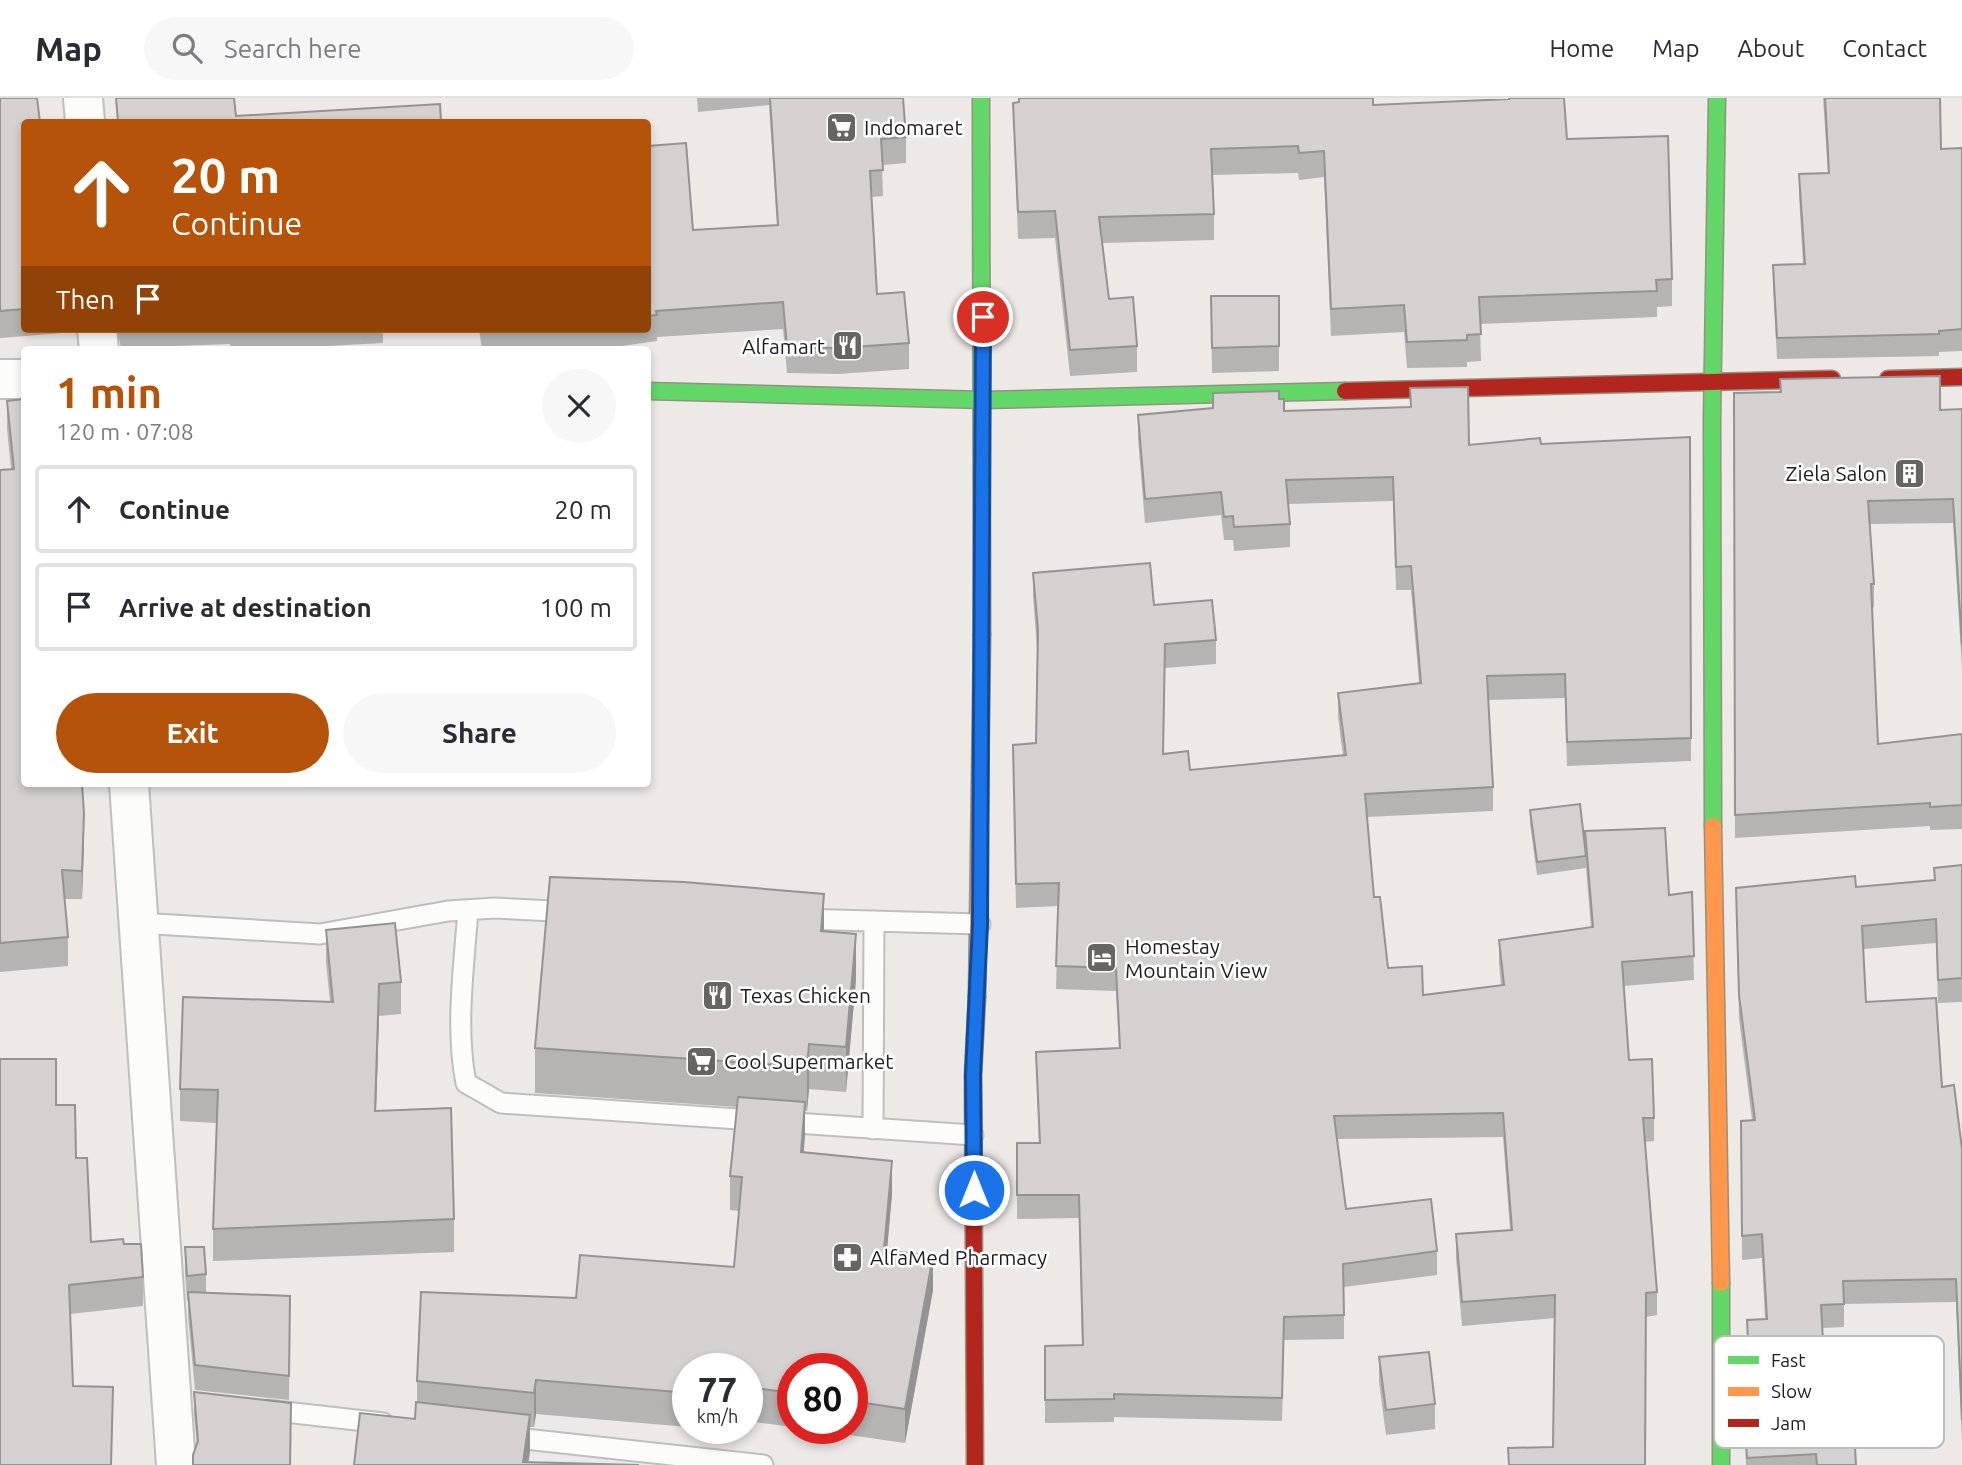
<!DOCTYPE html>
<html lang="en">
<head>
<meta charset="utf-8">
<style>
  body { margin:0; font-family:Ubuntu,sans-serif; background:#f7f7f7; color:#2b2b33; height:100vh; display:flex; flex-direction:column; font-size:26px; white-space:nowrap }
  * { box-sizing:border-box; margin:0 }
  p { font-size:23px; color:#7c7c81 }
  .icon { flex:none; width:38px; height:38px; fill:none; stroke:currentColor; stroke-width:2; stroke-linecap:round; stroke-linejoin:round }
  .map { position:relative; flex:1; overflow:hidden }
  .panel { position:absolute; left:21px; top:248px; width:630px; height:441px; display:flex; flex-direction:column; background:#fff; border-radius:7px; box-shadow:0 4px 10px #0003 }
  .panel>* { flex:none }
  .hud { position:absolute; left:21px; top:21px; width:630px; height:214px; border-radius:7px; box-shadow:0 4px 10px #0003; background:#b45309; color:#fff; overflow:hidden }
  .speed { position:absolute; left:672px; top:1255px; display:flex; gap:14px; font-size:35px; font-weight:700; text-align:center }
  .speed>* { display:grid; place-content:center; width:91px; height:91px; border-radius:50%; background:#fff; box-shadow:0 4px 10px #0003; line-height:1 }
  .speed small { font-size:18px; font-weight:400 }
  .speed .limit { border:10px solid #d22; background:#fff; color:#111 }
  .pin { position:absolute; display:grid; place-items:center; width:60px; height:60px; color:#fff; margin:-30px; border:4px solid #fff; border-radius:50%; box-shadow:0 2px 7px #0007 }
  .me { position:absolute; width:77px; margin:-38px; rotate:0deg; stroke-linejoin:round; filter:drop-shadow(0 0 5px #0008) }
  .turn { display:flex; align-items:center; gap:24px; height:147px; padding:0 35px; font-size:32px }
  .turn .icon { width:91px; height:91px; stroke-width:2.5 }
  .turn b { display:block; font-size:49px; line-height:60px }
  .then { display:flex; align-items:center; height:66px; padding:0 35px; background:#0003; gap:14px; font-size:26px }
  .round { display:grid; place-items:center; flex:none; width:74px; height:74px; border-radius:37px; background:#f7f7f7 }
  .head { display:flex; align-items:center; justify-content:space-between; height:119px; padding:0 35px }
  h1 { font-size:42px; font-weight:600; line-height:52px; color:#b45309 }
  .action { display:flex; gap:14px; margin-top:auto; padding:14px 35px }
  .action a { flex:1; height:80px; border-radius:42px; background:#b45309; color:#fff; font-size:28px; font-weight:600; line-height:80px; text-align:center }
  .action a+a { background:#f7f7f7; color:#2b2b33 }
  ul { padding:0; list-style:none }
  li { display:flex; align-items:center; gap:21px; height:88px; margin:0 14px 10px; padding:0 21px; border:4px solid #e1e1e2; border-radius:7px }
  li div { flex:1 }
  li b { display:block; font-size:26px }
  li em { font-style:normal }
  header { display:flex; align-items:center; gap:42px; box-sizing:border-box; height:98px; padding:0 35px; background:#fff; border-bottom:2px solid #e1e1e2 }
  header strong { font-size:33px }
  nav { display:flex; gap:38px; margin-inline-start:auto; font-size:24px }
  .search { width:490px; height:63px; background:#f7f7f7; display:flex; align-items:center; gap:18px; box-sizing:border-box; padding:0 24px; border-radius:38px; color:#7c7c81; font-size:26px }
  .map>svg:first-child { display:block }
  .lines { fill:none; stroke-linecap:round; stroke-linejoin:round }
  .lane-casing { stroke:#bfbebd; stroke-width:23 }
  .street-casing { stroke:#bfbebd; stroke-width:42 }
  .fast-casing { stroke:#96917f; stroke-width:19 }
  .slow-casing { stroke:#96917f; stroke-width:19 }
  .jam-casing { stroke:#96917f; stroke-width:19 }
  .lane { stroke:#fcfcfb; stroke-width:19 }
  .street { stroke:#fcfcfb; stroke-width:38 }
  .fast { stroke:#63d668; stroke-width:16 }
  .slow { stroke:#ff974d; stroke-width:16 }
  .jam { stroke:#b3261e; stroke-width:16 }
  .wall { fill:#b6b4b3 }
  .shaded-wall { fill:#949292 }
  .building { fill:#d4d1d0; stroke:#949292; stroke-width:2 }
  .route-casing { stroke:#114b97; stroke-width:18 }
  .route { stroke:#1a73e8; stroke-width:12 }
  .labels { text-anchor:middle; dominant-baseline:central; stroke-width:5; stroke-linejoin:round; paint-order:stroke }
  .poi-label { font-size:21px; fill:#1e1e1e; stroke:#fff; text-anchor:start }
  .key { fill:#fff; stroke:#bcbcbc; stroke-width:2 }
  .key-label { font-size:19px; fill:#1e1e1e }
</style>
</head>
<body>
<header>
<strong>Map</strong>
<div class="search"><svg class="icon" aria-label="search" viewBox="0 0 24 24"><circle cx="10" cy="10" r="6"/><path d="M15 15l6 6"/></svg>Search here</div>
<nav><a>Home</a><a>Map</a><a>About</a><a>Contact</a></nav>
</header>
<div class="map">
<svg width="1962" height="1367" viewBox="0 0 1962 1367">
  <rect width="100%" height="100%" fill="#ece9e7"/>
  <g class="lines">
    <defs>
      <path id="lane" d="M468,812c-4,56 -13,118 -2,173l35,20 472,32
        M799,821l181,5
        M139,825l181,11 128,-23 47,-3 78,4
        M873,1031l1,-208
        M267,1312l116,13
        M507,1339l256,28"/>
      <path id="street" d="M83,0l2,24
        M97,231l2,21
        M0,281h24
        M129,686l47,681"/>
      <path id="fast" d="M981,0l1,537
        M648,293l336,9 361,-9
        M1713,728l-1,-406 5,-322
        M1721,1185v182"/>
      <path id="slow" d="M1713,728l8,457
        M977,899l5,-362"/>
      <path id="jam" d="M1888,281l74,-2
        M1345,293l487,-12
        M975,1367l-2,-390 4,-78"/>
    </defs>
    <use href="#lane" class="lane-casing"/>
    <use href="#street" class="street-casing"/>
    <use href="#fast" class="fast-casing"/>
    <use href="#slow" class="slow-casing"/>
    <use href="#jam" class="jam-casing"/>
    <use href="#lane" class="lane"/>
    <use href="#street" class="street"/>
    <use href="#fast" class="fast"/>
    <use href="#slow" class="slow"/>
    <use href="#jam" class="jam"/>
  </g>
  <path class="wall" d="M0,0l24,24v207h52l-1,3 -75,6z
    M697,0h206l3,39v26l-24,2 1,31 -12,1 6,97 32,49v26l-71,5 -51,-1 -4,-44 -126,8v4l-63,9h-10l-1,-4 -32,4h-69l-3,-21h169v-183l45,84 84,-5 -8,-120 -71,7z
    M1018,0h355v7l194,34 105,140v27l-15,1v10l-177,7 1,37 -14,1v5l-60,1 -3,-36 -73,4 -7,-159 -25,3 -1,-7 -86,2 2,39v26l-112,3 7,56 28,47v26l-67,4 -15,-138 -37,1 -5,-136 5,-1z
    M1823,0h117l1,51 21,-1v203l-23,1v4l-162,3 -4,-72v-22l30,-1 -4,-68v-22l29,-1z
    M1211,198h68v75l-67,2z
    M117,231h266v14l-131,7h-22v-6l-109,4z
    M1780,281l160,31 22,-1v260l-9,-146 -83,1 4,60v23l-2,1 6,136 84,-10v95l-32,1v-4l-195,12 -1,-445 46,-1z
    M1410,290l59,57 72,-1 149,-7 1,324 -124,5 -2,-68 -77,2 5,87v24l-126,6 7,80 14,71 35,27 78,-9 -2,-23v-23l92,-13 -5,-59 -49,7 -7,-52v-13l55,37v-16l84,64 23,-3 2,88 -70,6 5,74 25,58v23l-9,1 12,150v23l-11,2 -93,130 2,-129 -93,8 -6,-68v-24l54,-4 -7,-93 -166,2 9,70 91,42v24l-93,12v52l-60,1 -2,81 -168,-4v5l-69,1v-77l37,-1 -3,-127 -62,1v-76h22l-3,-91 83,-4 -3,-57 -60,-2 2,-83 -42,2 -3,-163 23,-2 1,-93 -4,-54v-23l121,32 62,35v24l-51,4 -2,86 27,16 153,-14 -5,-39v-24l81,-10 -8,-93h-15l-3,-89 -105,3 2,20v23l-56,4 -1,-11h-9l-3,-25 -76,8 -7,-84v-24l75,-7 66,-9 5,12 126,-3z
    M24,301v385l60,57 -2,58h-18l4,38v29l-68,6v-502l11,-1 -4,-40v-28z
    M1962,767v137l-24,1 -2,-60 -73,6 3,53 76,85 20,62v294l-6,-141 -112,2v23l-22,1 4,66 30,71h-110l-2,-63h6l-3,-58v-24l18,-1 -3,-61 -20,2 -1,-139 11,-1 -13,-101 -3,-131 120,-1 78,-7v-12z
    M326,832l75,52v32l-22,2 -3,95 78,108v33l-241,9v-32l4,-106 -37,-2v-32l150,-87 -4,-40z
    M824,834l32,47 -10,113 -37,-3 -2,22h-2l-1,41 88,42 -5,56 46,40 -28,153 -106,-15h53v-60h-59v59l-46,-6v-53h-59v59l-152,-13 -2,13h-4v25l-176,13 61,-46 2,-17v-21l159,-83 158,-31 5,-56 -9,-1v-34l7,-69 -202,-14v-45z
    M56,1007l20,53 15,84 33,2 19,33v29l-73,8 3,72 40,30 -113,49z
    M185,1149l21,27v18l84,4 -1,104 -94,-10 -7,-73v-16h-1l-2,-29z
    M1379,1259l56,47v25l-49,6 -7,-53z
    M194,1294l97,11 -94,42 -3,-30z"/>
  <path class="shaded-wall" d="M84,715v28l-2,58v-28z
    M824,796v45l-3,-8z
    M856,836v45l-10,113v-45z
    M379,886v32l-4,127v-32z
    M809,946v45l-2,22v-44z
    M805,1004v34l-4,50v-34z
    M892,1063v33l-8,90v-34z
    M933,1158v34l-28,153v-34z
    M536,1282v34l-2,13v-34z
    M113,1289v29l-2,49z
    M530,1317v37l-2,13 -5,-3z"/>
  <path class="building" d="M0,0h37l3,24h-16v187l-24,2z
    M116,0h118l2,18 204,-12 1,18h-323z
    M770,0h133l3,39 -25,2 2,31 -13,1 7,123 27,-2 5,51 -71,5 -51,-1 -4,-45 -127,9 1,4 -9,1v-170l38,-3 7,87 85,-5z
    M1019,0h354v7l136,-6v-1h55l3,41 101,-3 4,143 -16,1 1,11 -178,6 2,37 -14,1v5l-60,2 -3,-37 -73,4 -7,-158 -25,2 -1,-7 -87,3 3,65 -115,3 10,82 24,-2 4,49 -67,4 -15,-139 -37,1 -5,-109 6,-1z
    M1825,0h115l1,51 21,-1v181l-23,2v3l-162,4 -4,-73 32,-1 -6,-90 30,-1z
    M1211,198h68v50l-67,2z
    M482,231h22l-22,2z
    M1940,278v34l22,-1v236l-9,-146 -85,2 6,83h-3l7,160 84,-10v71l-32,2v-4l-195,12 -1,-422 47,-1 -1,-13z
    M1468,289l1,58 71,-7 1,6 149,-7 1,301 -124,4 -2,-68 -78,2 6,111 -128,7 9,103h6l8,71 34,-2 1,29 81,-10 -5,-45 94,-13 -8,-96 80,-3 4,67 23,-3 2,64 -72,6 7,98 23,-1 2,59h-11l14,174 -11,1 -1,172h-136l-1,-17 45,-1 2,-152 -93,7 -6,-68 56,-4 -9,-117 -169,3 12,93 85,-10 6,52 -94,13 1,51 -60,2 -2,81 -168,-4v5l-69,1v-54l38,-1 -4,-150h-62v-52h23l-4,-91 84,-4 -4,-80 -60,-2 3,-83 -43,1 -3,-139 23,-2 2,-113 -5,-57 117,-10 4,42 58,-5 4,40 -51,4 -2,110 25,-3 2,19 156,-15 -8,-62 83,-10 -10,-117 -15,1 -3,-90 -107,3 4,44 -56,3 -1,-11 -9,1 -3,-25 -76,7 -7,-84 75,-7v-15l66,-2v8h5v12l127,-4 -1,-19z
    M24,301v385h58l2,29 -2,58 -20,-1 6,67 -68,6v-473l14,-1 -7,-68z
    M1580,706l6,52 -49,6 -7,-52z
    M1962,767v113l-24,2 -2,-61 -74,7 4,76 70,-4 6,89 12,-2 8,64v271l-6,-141 -113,2 1,23 -23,1 5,89 26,-1 4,72h-39l-1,-11 -69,4 -3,-56h7l-4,-82 20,-1 -5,-85 -20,2 -1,-115 14,-1 -16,-125 -3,-107 119,-12 1,11 79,-7 -1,-12z
    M550,779l134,5 140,12 -3,37 35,3 -10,113 -37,-3 -2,23 -272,-19z
    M395,825l6,59 -22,2 -4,127 76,-3 3,111 -241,10 5,-139 -38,-1 3,-92 150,5 -7,-72z
    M0,961h56v46h19l1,53h11l4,84 32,-3 1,5h17l2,33 -74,8 4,101 40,1 -2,78h-111z
    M738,999l67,5 -4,50 91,9 -8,89 49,6 -28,153 -53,-8v-33h-59v25l-46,-6v-19h-59v25l-152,-13 -2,13 -117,-12 4,-89 155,6 4,-43 154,12 8,-90 -12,-1z
    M185,1149h19l2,27 -19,2z
    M188,1194l102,4 -1,80 -94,-11z
    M1429,1254l6,52 -49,6 -7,-53z
    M194,1294l97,11 -1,62h-97v-10l5,-14z
    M416,1304l114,13 -7,47 116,3h-285l6,-52 55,6z"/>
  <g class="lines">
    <defs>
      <path id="route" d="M974,1092l-1,-115 7,-151 3,-607"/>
    </defs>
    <use href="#route" class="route-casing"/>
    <use href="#route" class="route"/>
  </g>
  <defs>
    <symbol id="supermarket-square" viewBox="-11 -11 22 22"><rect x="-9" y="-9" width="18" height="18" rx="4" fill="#666564" stroke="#fff"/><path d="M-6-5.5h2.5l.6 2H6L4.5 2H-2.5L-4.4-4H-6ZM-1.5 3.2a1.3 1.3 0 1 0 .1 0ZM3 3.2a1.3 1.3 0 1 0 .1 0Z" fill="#fff"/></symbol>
    <symbol id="restaurant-square" viewBox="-11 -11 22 22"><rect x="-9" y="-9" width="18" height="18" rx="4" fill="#666564" stroke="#fff"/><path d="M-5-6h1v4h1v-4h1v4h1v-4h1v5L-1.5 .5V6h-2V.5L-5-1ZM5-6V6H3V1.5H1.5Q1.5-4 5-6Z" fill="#fff"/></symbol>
    <symbol id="building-square" viewBox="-11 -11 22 22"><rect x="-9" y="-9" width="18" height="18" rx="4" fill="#666564" stroke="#fff"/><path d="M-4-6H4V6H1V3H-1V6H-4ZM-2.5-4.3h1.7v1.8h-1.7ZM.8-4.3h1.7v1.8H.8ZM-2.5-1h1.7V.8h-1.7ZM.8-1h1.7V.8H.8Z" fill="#fff"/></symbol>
    <symbol id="hotel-square" viewBox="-11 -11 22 22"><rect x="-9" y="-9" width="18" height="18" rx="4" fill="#666564" stroke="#fff"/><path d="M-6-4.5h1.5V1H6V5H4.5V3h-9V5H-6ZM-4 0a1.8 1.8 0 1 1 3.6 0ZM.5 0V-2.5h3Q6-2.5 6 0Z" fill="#fff"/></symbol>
    <symbol id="pharmacy-square" viewBox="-11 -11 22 22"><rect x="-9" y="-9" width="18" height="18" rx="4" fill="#666564" stroke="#fff"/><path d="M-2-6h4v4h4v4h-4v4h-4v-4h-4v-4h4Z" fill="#fff"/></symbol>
  </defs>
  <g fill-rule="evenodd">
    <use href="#supermarket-square" x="824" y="12" width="35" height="35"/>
    <use href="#restaurant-square" x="830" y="230" width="35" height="35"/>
    <use href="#building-square" x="1892" y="358" width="35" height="35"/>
    <use href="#hotel-square" x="1084" y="842" width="35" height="35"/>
    <use href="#restaurant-square" x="700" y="880" width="35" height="35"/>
    <use href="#supermarket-square" x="684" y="946" width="35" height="35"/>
    <use href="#pharmacy-square" x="830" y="1142" width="35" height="35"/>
  </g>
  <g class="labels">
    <g class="poi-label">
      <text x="864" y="29">Indomaret</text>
      <text x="825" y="248" text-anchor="end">Alfamart</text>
      <text x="1887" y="375" text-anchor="end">Ziela Salon</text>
      <text x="1125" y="848">Homestay<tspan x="1125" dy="24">Mountain View</tspan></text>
      <text x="740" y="897">Texas Chicken</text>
      <text x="724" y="963">Cool Supermarket</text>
      <text x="870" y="1159">AlfaMed Pharmacy</text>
    </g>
  </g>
  <rect x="1714" y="1238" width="230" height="112" rx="10" class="key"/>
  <rect x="1728" y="1258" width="31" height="8" fill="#63d668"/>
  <rect x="1728" y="1289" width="31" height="9" fill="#ff974d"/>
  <rect x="1728" y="1321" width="31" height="8" fill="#b3261e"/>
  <g class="key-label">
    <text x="1771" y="1269">Fast</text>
    <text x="1771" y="1300">Slow</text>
    <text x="1771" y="1332">Jam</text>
  </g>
</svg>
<div class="speed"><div>77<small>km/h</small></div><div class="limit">80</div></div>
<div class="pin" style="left:983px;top:219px;background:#d93025"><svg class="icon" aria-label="arrive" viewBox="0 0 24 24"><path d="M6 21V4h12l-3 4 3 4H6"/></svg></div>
<svg class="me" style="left:974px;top:1092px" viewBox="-20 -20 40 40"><circle r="17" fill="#1a73e8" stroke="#fff" stroke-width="3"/><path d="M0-11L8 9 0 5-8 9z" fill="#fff"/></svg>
<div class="hud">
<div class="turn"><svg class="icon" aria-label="ahead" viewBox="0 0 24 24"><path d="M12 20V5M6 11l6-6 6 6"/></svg><div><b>20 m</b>Continue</div></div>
<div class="then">Then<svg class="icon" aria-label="arrive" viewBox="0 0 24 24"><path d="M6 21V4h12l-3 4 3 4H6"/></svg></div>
</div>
<section class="panel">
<div class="head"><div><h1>1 min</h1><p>120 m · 07:08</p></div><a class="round"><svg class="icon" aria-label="close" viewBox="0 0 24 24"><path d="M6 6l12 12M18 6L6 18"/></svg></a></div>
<ul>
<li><svg class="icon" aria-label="ahead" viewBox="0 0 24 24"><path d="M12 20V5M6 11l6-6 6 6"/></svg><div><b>Continue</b></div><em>20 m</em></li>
<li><svg class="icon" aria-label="arrive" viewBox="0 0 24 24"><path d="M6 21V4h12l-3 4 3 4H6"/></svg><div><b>Arrive at destination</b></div><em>100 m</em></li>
</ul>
<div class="action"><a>Exit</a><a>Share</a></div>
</section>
</div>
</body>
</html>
